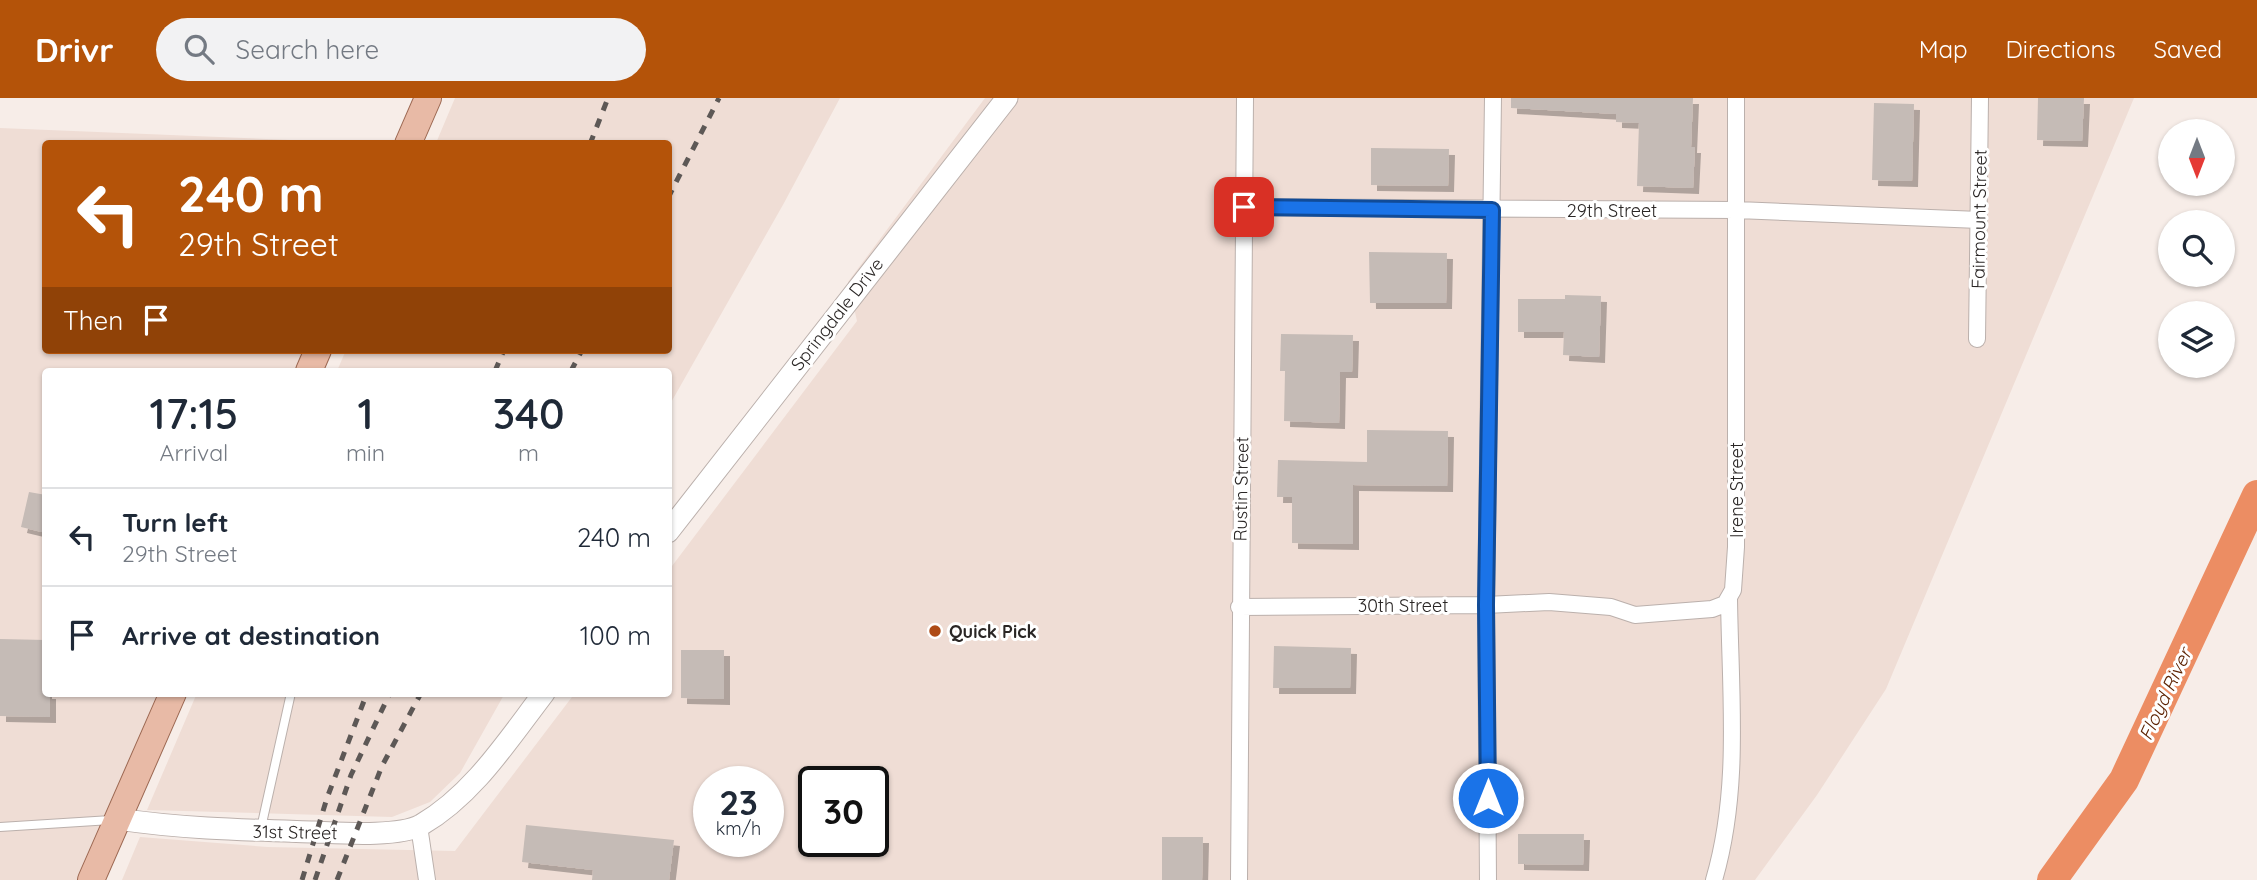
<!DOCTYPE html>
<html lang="en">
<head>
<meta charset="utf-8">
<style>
  body { margin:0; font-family:Quicksand,sans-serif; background:#f2f2f3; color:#1f2937; height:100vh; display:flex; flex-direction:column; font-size:26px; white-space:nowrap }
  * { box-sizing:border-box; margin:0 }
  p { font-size:23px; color:#747a83 }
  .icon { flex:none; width:38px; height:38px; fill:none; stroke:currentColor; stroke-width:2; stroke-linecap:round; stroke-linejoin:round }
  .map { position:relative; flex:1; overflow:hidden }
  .details { position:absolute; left:42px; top:270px; width:630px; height:329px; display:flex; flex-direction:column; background:#fff; border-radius:7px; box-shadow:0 2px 5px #0004 }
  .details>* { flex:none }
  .top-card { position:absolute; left:42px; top:42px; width:630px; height:214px; border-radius:7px; box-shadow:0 2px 5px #0004; background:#b45309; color:#fff; overflow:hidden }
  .needle { width:46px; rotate:180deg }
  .controls { position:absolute; left:2158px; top:21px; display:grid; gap:14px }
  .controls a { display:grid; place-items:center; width:77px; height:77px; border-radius:50%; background:#fff; box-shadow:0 2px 5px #0004; font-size:35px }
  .speed { position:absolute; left:693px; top:668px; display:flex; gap:14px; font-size:35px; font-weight:700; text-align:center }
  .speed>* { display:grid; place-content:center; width:91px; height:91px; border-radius:50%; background:#fff; box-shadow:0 2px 5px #0004; line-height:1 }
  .speed small { font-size:18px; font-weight:400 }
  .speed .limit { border:4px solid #111; border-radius:10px; background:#fff; color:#111 }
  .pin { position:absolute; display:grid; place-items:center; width:60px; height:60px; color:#fff; margin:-30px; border-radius:14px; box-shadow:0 4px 10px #0006 }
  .me { position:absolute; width:77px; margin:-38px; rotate:0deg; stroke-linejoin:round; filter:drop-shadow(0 0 5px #0008) }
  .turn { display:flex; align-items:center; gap:24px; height:147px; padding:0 21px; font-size:32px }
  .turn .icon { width:91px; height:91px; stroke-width:2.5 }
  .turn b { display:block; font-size:49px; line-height:60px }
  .then { display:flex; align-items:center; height:66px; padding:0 21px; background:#0003; gap:14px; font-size:26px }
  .eta { display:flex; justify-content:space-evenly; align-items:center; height:119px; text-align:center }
  .eta b { font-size:42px; font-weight:600; line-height:49px }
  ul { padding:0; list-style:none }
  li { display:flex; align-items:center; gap:21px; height:98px; padding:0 21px; border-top:2px solid #e0e1e3 }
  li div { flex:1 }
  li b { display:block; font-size:26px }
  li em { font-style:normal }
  header { display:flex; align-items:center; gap:42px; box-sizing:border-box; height:98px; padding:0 35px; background:#b45309; color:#fff }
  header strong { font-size:33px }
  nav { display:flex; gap:38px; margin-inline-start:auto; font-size:24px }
  .search { width:490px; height:63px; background:#f2f2f3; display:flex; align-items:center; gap:18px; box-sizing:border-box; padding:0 24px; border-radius:38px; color:#747a83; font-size:26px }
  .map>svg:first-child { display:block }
  .built { fill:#efddd5; fill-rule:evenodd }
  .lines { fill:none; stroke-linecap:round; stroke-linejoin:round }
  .river { stroke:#ec8d63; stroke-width:30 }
  .building { fill:#c5bbb6; filter:url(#shadow) }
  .service-casing { stroke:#bbb0ac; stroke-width:10 }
  .minor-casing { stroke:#bbb0ac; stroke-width:18 }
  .tertiary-casing { stroke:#bbb0ac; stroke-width:23 }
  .primary-casing { stroke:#9c6852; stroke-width:28 }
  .service { stroke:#fff; stroke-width:8 }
  .minor { stroke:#fff; stroke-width:16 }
  .tertiary { stroke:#fff; stroke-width:21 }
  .primary { stroke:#e8baa6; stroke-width:26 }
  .rail { stroke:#5d5856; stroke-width:5; stroke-dasharray:9 9; stroke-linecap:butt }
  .route-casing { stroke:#114b97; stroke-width:18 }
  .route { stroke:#1a73e8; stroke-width:12 }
  .poi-dot { fill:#ae4a15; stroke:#fff; stroke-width:2.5 }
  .labels { text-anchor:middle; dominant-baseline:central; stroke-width:6; stroke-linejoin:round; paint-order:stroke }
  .street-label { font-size:18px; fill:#2a2625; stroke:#fff }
  .poi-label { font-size:18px; font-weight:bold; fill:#2a2625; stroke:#fff; text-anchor:start }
  .water-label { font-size:19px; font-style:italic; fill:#5d2202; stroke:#fff }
</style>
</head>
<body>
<header>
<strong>Drivr</strong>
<div class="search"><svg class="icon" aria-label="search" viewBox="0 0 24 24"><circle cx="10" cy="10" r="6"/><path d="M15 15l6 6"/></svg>Search here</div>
<nav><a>Map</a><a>Directions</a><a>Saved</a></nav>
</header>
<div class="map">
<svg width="2257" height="782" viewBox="0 0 2257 782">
  <defs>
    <filter id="shadow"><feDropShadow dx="6" dy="6" stdDeviation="0" flood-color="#0004"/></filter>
  </defs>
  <rect width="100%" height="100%" fill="#f7ede8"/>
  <path class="built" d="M455,0h385l-56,105 -115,203 -1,-35h-331l9,-21h322v-206l-232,-1z
    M985,0h1149l-248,591 -69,106 -62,85h-1633l18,-43 128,10 187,4 120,-158h93l1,-123 188,-249 -9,-39zM709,684h59v60h-59zM814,684h59v60h-59z
    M0,30l363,15 -317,1v206h259l-9,21h-250v322h116l-81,187h-81z
    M197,595h308l-45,80 -30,29 -38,15 -245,-7z"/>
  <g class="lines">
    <path class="river" d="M2052,782l72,-100 133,-285"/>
  </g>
  <path class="building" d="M1511,0h182l-2,49h4l-2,41 -56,-2 2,-63 -23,-1v-8l-105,-6z
    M2038,0h46l-2,43 -45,-1z
    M1874,5l40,1 -2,77 -40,-1z
    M1371,50l78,1 -1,37 -77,-1z
    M1369,154l78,1 -1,50h-76z
    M1565,197l36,1 -2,61 -36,-2 1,-23h-46v-33h47z
    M1281,236l72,1 -1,37h-12l-1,51 -55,-2 1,-50h-5z
    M1367,332l81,1 -1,55 -94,-1v59l-61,-1v-46h-15l1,-37 89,2z
    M29,394l17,3v38l-25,-6z
    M0,541l46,1v53h4v24l-50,-1z
    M1274,548l77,2 -1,40h-77z
    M681,552h43v49l-43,-1z
    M526,727l148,15 -5,40h-77l1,-10 -71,-8z
    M1518,736h66l-1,31 -65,-1z
    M1162,739h41l-1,43h-40z"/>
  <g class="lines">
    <defs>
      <path id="service" d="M0,729l111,-7
        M261,730l30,-135"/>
      <path id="minor" d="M1244,109l493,3 242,10
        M1977,241l3,-241
        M1239,509l247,-2 63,-3 62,5 24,8 77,-6 13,-5 4,-7
        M419,728l8,54
        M1239,782l6,-782
        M1488,782l-2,-275 7,-507
        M1714,782c27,-92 16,-188 15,-283l4,-7 3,-43v-449"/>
      <path id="tertiary" d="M668,434l339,-434
        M118,721c66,10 130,11 197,13 26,1 84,5 106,-7 52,-30 87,-85 123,-132"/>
      <path id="primary" d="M408,46l20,-46
        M309,273l9,-21
        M91,782l82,-187"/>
    </defs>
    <use href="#service" class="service-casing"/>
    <use href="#minor" class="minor-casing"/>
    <use href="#tertiary" class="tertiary-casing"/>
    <use href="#primary" class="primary-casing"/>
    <use href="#service" class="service"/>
    <use href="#minor" class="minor"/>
    <use href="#tertiary" class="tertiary"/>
    <use href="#primary" class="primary"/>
    <path class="rail" d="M590,46l18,-46
      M668,100l51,-100
      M495,273l9,-21
      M571,273l11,-21
      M302,782l25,-82 40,-105
      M315,782l36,-105 39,-82
      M337,782l45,-114 39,-73"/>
  </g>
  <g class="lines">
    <defs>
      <path id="route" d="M1244,109l248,3 -6,395 2,193"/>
    </defs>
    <use href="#route" class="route-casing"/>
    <use href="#route" class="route"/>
  </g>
  <circle class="poi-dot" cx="935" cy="533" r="7"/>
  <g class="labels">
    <g class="street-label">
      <text x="1612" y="112">29th Street</text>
      <text transform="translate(1979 121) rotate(-89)">Fairmount Street</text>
      <text transform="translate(837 216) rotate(-52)">Springdale Drive</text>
      <text transform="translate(1241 391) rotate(-89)">Rustin Street</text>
      <text transform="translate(1736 392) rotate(-90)">Irene Street</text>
      <text x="1403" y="507">30th Street</text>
      <text transform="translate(295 734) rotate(1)">31st Street</text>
    </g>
    <g class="poi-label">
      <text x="949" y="533">Quick Pick</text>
    </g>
    <g class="water-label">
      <text transform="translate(2165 596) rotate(-65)">Floyd River</text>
    </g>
  </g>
</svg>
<div class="controls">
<a><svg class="needle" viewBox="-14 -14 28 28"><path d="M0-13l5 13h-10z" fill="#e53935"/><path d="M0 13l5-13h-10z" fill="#747a83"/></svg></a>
<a><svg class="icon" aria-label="search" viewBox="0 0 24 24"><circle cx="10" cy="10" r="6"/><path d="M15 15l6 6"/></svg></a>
<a><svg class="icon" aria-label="layers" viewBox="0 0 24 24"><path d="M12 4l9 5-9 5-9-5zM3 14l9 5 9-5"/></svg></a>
</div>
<div class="speed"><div>23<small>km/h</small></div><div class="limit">30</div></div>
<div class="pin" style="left:1244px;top:109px;background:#d93025"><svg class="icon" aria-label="arrive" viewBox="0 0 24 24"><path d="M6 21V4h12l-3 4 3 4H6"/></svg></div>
<svg class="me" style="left:1488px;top:700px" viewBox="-20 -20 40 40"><circle r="17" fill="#1a73e8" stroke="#fff" stroke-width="3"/><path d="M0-11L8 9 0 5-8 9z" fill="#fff"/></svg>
<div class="top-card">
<div class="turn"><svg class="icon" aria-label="left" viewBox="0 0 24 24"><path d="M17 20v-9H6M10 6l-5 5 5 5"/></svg><div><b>240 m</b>29th Street</div></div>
<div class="then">Then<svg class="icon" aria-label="arrive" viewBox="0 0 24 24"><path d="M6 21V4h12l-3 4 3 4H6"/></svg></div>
</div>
<section class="details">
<div class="eta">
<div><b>17:15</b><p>Arrival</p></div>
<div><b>1</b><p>min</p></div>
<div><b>340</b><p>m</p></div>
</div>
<ul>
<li><svg class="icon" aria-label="left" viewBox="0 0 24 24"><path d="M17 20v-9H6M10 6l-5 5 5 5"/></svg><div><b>Turn left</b><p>29th Street</p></div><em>240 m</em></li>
<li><svg class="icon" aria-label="arrive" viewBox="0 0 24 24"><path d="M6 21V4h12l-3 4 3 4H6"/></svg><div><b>Arrive at destination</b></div><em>100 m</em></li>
</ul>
</section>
</div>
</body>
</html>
